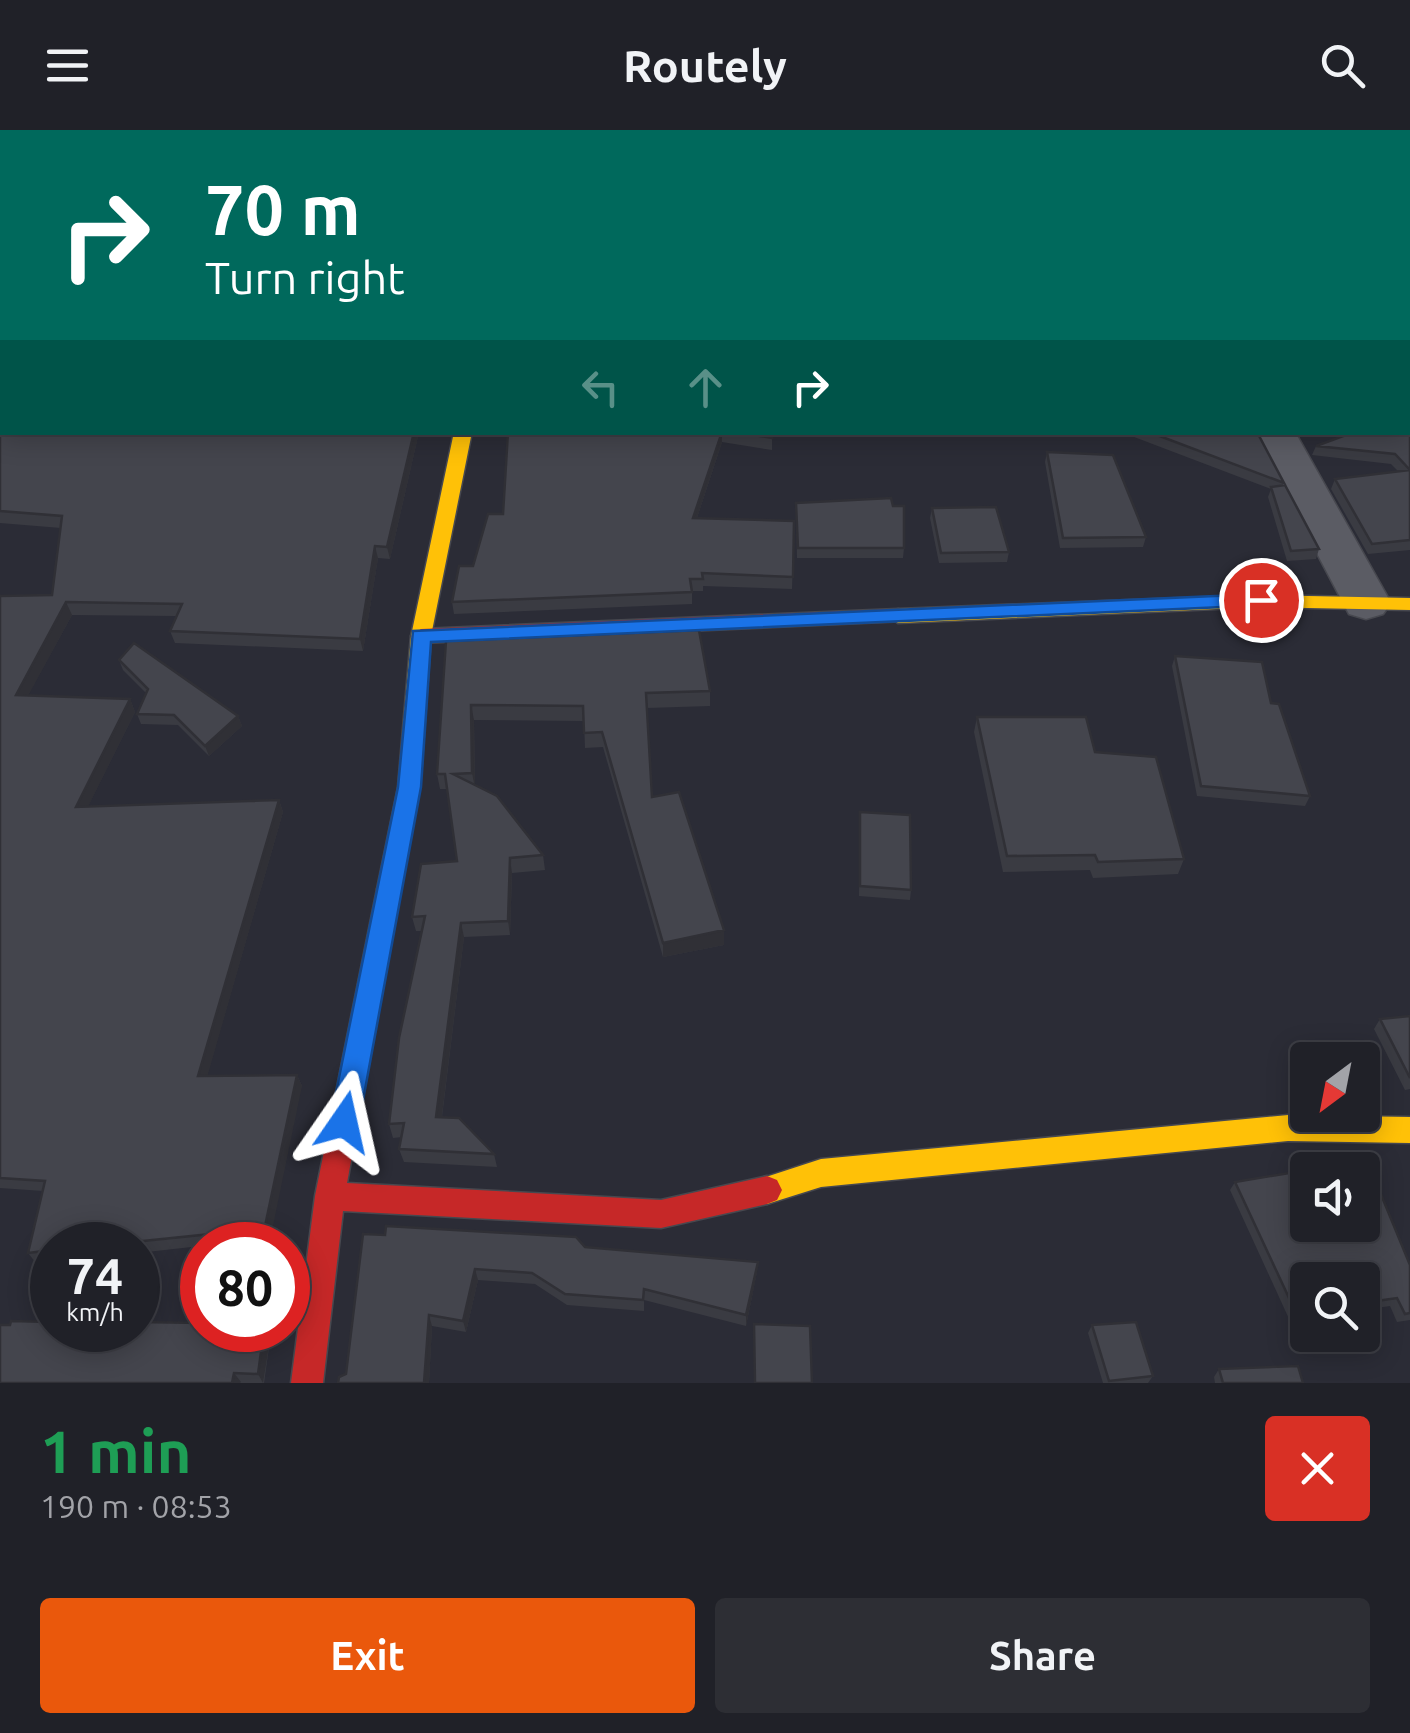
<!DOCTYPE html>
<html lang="en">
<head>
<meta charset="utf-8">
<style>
  body { margin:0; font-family:Ubuntu,sans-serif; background:#2d2e34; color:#f1f3f6; height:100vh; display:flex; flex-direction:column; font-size:38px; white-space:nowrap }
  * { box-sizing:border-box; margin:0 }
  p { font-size:32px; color:#a2a3a8 }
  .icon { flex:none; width:55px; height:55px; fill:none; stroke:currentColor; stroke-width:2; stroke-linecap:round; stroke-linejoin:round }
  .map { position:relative; height:1253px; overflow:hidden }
  .panel { display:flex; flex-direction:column; background:#202128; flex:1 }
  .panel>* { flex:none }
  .hud { position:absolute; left:0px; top:0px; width:1410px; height:305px; box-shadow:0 5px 25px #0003,0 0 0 2px #3d3e45; background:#00695c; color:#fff; overflow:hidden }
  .needle { width:65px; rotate:212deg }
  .tools { position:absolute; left:1290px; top:912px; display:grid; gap:20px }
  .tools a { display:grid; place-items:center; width:90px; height:90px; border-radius:10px; background:#202128; box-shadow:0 5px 25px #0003,0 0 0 2px #3d3e45; font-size:50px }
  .speed { position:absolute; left:30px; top:1092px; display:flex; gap:20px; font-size:50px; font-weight:700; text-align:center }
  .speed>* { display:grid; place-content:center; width:130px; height:130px; border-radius:50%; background:#202128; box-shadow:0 5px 25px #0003,0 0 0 2px #3d3e45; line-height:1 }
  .speed small { font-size:25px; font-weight:400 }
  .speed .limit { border:15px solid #d22; background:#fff; color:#111 }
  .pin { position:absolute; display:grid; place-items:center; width:85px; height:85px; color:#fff; margin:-42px; border:5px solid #fff; border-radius:50%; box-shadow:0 2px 10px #0007 }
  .me { position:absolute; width:110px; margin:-55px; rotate:11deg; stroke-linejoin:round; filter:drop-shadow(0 0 8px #0008) }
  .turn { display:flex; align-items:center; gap:35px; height:210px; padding:0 40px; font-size:45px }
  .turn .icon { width:130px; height:130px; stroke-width:2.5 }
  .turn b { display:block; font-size:70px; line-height:85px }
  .lanes { display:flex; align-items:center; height:95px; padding:0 40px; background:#0003; justify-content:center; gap:50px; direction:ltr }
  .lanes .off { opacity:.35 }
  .round { display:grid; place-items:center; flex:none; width:105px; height:105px; border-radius:10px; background:#2d2e34 }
  .overview { display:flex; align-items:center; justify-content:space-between; height:170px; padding:0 40px }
  h1 { font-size:60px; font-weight:600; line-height:75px; color:#1e9e55 }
  .cta { display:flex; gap:20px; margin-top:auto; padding:20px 40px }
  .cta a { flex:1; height:115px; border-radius:10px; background:#ea580c; color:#fff; font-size:40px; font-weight:600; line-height:115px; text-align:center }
  .cta a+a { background:#2d2e34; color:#f1f3f6 }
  header { display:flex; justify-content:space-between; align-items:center; height:130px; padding:0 40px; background:#202128; font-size:45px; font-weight:600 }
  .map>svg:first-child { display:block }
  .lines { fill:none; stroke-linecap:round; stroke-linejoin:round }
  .street-casing { stroke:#47484f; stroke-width:3 }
  .slow-casing { stroke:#47484f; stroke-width:3 }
  .jam-casing { stroke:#47484f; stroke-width:3 }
  .street { fill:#5b5c64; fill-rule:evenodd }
  .slow { fill:#ffc107; fill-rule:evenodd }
  .jam { fill:#c62828; fill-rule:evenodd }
  .wall { fill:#3a3b42 }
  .shaded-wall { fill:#303036 }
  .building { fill:#44454d; stroke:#303036; stroke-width:2.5; fill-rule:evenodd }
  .route { fill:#1a73e8; stroke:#114b97; stroke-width:2.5 }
</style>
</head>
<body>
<header><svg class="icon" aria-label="menu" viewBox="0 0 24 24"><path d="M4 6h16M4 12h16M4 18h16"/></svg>Routely<svg class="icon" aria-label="search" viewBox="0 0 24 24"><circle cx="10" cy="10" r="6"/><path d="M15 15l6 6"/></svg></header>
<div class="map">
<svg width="1410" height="1253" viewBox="0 0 1410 1253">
  <rect width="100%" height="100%" fill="#2b2c36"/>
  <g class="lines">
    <defs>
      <path id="street" d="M1408,130h2v22h-2z
        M1253,302h42l96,171 -8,11 -17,5 -17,-5z"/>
      <path id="slow" d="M454,302h18l-41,204 -11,151 -19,102 -3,7 -9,3 -9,-3 -3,-7 21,-102 13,-151z
        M1261,465l149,3v12l-149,-3 -363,16 -10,-7 10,-7z
        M1288,985l122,2v26l-122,-2 -467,46 -54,17 -10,-4 -5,-10 5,-10 64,-21z"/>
      <path id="jam" d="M898,479l7,2 3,5 -3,5 -484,22 -10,-7 10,-7z
        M389,749l9,3 3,7 -54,294 314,17 106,-24 10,4 5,10 -5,10 -10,4 -106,24 -318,-17 -20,172h-32l24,-187 62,-307 3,-7z"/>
    </defs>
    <use href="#street" class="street-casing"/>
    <use href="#slow" class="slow-casing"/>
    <use href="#jam" class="jam-casing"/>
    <use href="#street" class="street"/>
    <use href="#slow" class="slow"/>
    <use href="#jam" class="jam"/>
  </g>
  <path class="wall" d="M0,140l2,162h417l-29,127 -12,-1 -15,93 -188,-8 -5,-12 6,-15 -104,-1 -44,80 102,4 5,13 -47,94 191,-6 4,12 -76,264 90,-1 5,11 -84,158 -80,9v-8h-86v17l-16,1 -8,-10 15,-62 -43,-3v-592l52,-1 9,-67 -61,-5z
    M1410,281v139l-42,4 -37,-65 4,-10 63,-8 -7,-7 -79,-9 4,-9z
    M508,302h264v18l-50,-8 -25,76 97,3 -2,68 -89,-3v5h-11v13l-238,10 -2,-12 51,-88z
    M1121,302h136l27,51 -1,2 36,64 -3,10 -29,2 -19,-64 3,-8z
    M1047,322l99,85 -3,10 -83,1 -15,-86z
    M796,373l108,45 -1,10h-106z
    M932,378l77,44 -2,10 -68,1 -9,-45z
    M446,511l264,50v15l-63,2 5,89 72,133v15l-61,12 -60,-210 -18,1 -1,-27 -110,-1 1,65 68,70 2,15 -33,3 -2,62 -46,2 -22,180 52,37 3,13 -93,-5 -5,-13 3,-12 -9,1 -4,-14 33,-193h-6l-4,-14 45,-56 -10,-72h-7l-3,-15z
    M1175,526l96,47 39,93 -5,10 -108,-10 -25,-130z
    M119,530l119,56 4,10 -33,30 -31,-31 -37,-1 -4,-10 9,-21 -23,-23z
    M977,587l118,35 89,107 -6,15 -85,4 -3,-8 -87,2 -29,-140z
    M860,682l51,78 -1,10 -51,-4z
    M1410,886v73l-5,1 -31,-61 6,-10z
    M1322,1030l88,105v55l-13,2 -7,-16 -28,4v-30h-54v39l-18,2 -60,-131 5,-8 82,-14z
    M363,1104l222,13 173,15 -1,10 -11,54 -102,-26v11l-77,-6 -32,-21 -57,-4 -12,52 -34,-6 -3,57h-91l8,-9z
    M1092,1195l61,51 -5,7h-45l-15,-50z
    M202,1200h67l2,3 -7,50h-24z
    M1219,1239l84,14h-88l-1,-6z"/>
  <path class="shaded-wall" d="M414,302h5l-29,127 -3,-12z
    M722,302v10l-29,88v-12z
    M375,416l3,12 -15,93 -3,-12z
    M66,472l6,13 -50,92 -6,-12z
    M130,569l5,13 -53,107 -6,-12z
    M471,575l3,15 1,68 -3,-15z
    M238,586l4,10 -33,30 -4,-10z
    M279,670l4,12 -79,276 -6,-12z
    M510,728l2,15 -2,62 -2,-14z
    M461,793l3,14 -24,194 -4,-14z
    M724,800v15l-61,12v-14z
    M297,945l5,11 -33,159h-8z
    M758,1132l-1,10 -11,54v-11z
    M475,1139l3,11 -12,52 -3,-11z
    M429,1185l3,11 -3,57h-5z
    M264,1200h5l2,3 -8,50 -5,-9z
    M234,1243l7,9 -1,1h-8z"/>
  <path class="building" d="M0,0h34l-3,2h-29v9h-2z
    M158,0h295l-1,2h-295z
    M556,0h468v2h-469z
    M1077,0h192l1,2h-192z
    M1293,0h117v119l-2,17v-134h-113z
    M2,97v26h-2v-23z
    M2,137v165h412l-27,115 -12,-1 -15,93 -190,-8 12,-27 -116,-2 -50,93 114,4 -54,108 203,-7 -81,276 99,-1 -36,170h-43l3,-12 -117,12h-52v5l-24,3 17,-72 -45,-3v-582l52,-1 10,-79 -62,-5v-241z
    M1408,276l2,5v129l-38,4 -37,-65 75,-9 -15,-16 -79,-8 38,-14h54z
    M508,302h214l-29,86 101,3 -1,56 -91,-4 1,6h-13l2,13 -240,10 7,-36h14l15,-52h15z
    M737,302h35v6z
    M1149,302h108l27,51z
    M1047,322l66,3 33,82 -83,1z
    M1285,355l34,64 -28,2 -20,-64z
    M891,368l2,8h11v42h-106l-2,-45z
    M996,377l13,45 -68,1 -9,-45z
    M699,500l11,61 -64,2 6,104 27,-5 45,138 -61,13 -61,-211 -18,1 -1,-27 -112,-1 1,68 -19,1 44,22 46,59 -33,3 -2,63 -47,2 -25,194 23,1 35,36 -95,-5 5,-26 -15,1 10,-86 26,-122 -13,1 9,-53 36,-3 -12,-87h-8l9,-133z
    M134,513l104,73 -33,30 -31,-31 -37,-1 11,-25 -29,-29z
    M1175,526l87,6 9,41 8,1 31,92 -109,-10z
    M977,587h109l9,35 61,5 28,102 -86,3 -3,-7 -88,1z
    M860,682l50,3 1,75 -51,-4z
    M1410,886v62l-30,-59z
    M1366,1028l44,107v48l-5,1 -8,-16 -35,5v-23h-54v32l-12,1 -61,-131 90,-15 -3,-7zM1308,1040h54v55h-54z
    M386,1096l190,11 9,10 173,15 -12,53 -102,-26 -1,11 -78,-6 -33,-21 -57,-4 -12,52 -34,-6 -5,68h-86l1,-6 7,-3 17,-140 22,1z
    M11,1191l41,1v8h86v-8l64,1v7h62l-6,44 -24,-1 -2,10h-232v-58h10z
    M1136,1192l17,54 -44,5 -17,-56z
    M754,1194l56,2 2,57h-57z
    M1298,1236l5,17h-80l-4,-14z"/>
  <path class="route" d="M1261,464l7,2v9l-837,37 -10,145 -62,335 -4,9 -11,3 -10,-3 -4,-9 68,-335 15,-156z"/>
</svg>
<div class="tools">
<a><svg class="needle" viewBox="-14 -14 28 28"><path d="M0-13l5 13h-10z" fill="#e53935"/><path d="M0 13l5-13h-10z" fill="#a2a3a8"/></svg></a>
<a><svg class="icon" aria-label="sound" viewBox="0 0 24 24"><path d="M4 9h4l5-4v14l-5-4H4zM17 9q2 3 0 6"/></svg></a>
<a><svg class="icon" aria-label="search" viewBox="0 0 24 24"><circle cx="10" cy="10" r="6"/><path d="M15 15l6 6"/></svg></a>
</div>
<div class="speed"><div>74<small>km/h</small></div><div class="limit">80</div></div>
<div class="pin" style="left:1261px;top:470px;background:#d93025"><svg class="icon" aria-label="arrive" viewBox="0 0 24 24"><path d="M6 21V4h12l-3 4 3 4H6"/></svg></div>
<svg class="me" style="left:344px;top:992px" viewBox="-20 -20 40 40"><path d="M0-17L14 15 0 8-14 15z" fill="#1a73e8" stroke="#fff" stroke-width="4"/></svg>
<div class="hud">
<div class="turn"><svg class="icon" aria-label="right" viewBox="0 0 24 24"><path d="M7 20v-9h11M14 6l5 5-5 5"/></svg><div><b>70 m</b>Turn right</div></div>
<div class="lanes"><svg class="icon off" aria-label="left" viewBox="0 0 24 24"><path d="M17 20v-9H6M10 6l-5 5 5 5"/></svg><svg class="icon off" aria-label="ahead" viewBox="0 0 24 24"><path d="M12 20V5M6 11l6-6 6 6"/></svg><svg class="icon" aria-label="right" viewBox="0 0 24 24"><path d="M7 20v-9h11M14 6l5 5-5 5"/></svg></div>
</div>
</div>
<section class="panel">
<div class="overview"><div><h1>1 min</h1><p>190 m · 08:53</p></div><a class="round" style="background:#d93025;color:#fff"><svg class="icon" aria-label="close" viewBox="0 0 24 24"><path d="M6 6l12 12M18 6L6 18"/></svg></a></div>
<div class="cta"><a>Exit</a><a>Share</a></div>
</section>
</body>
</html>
